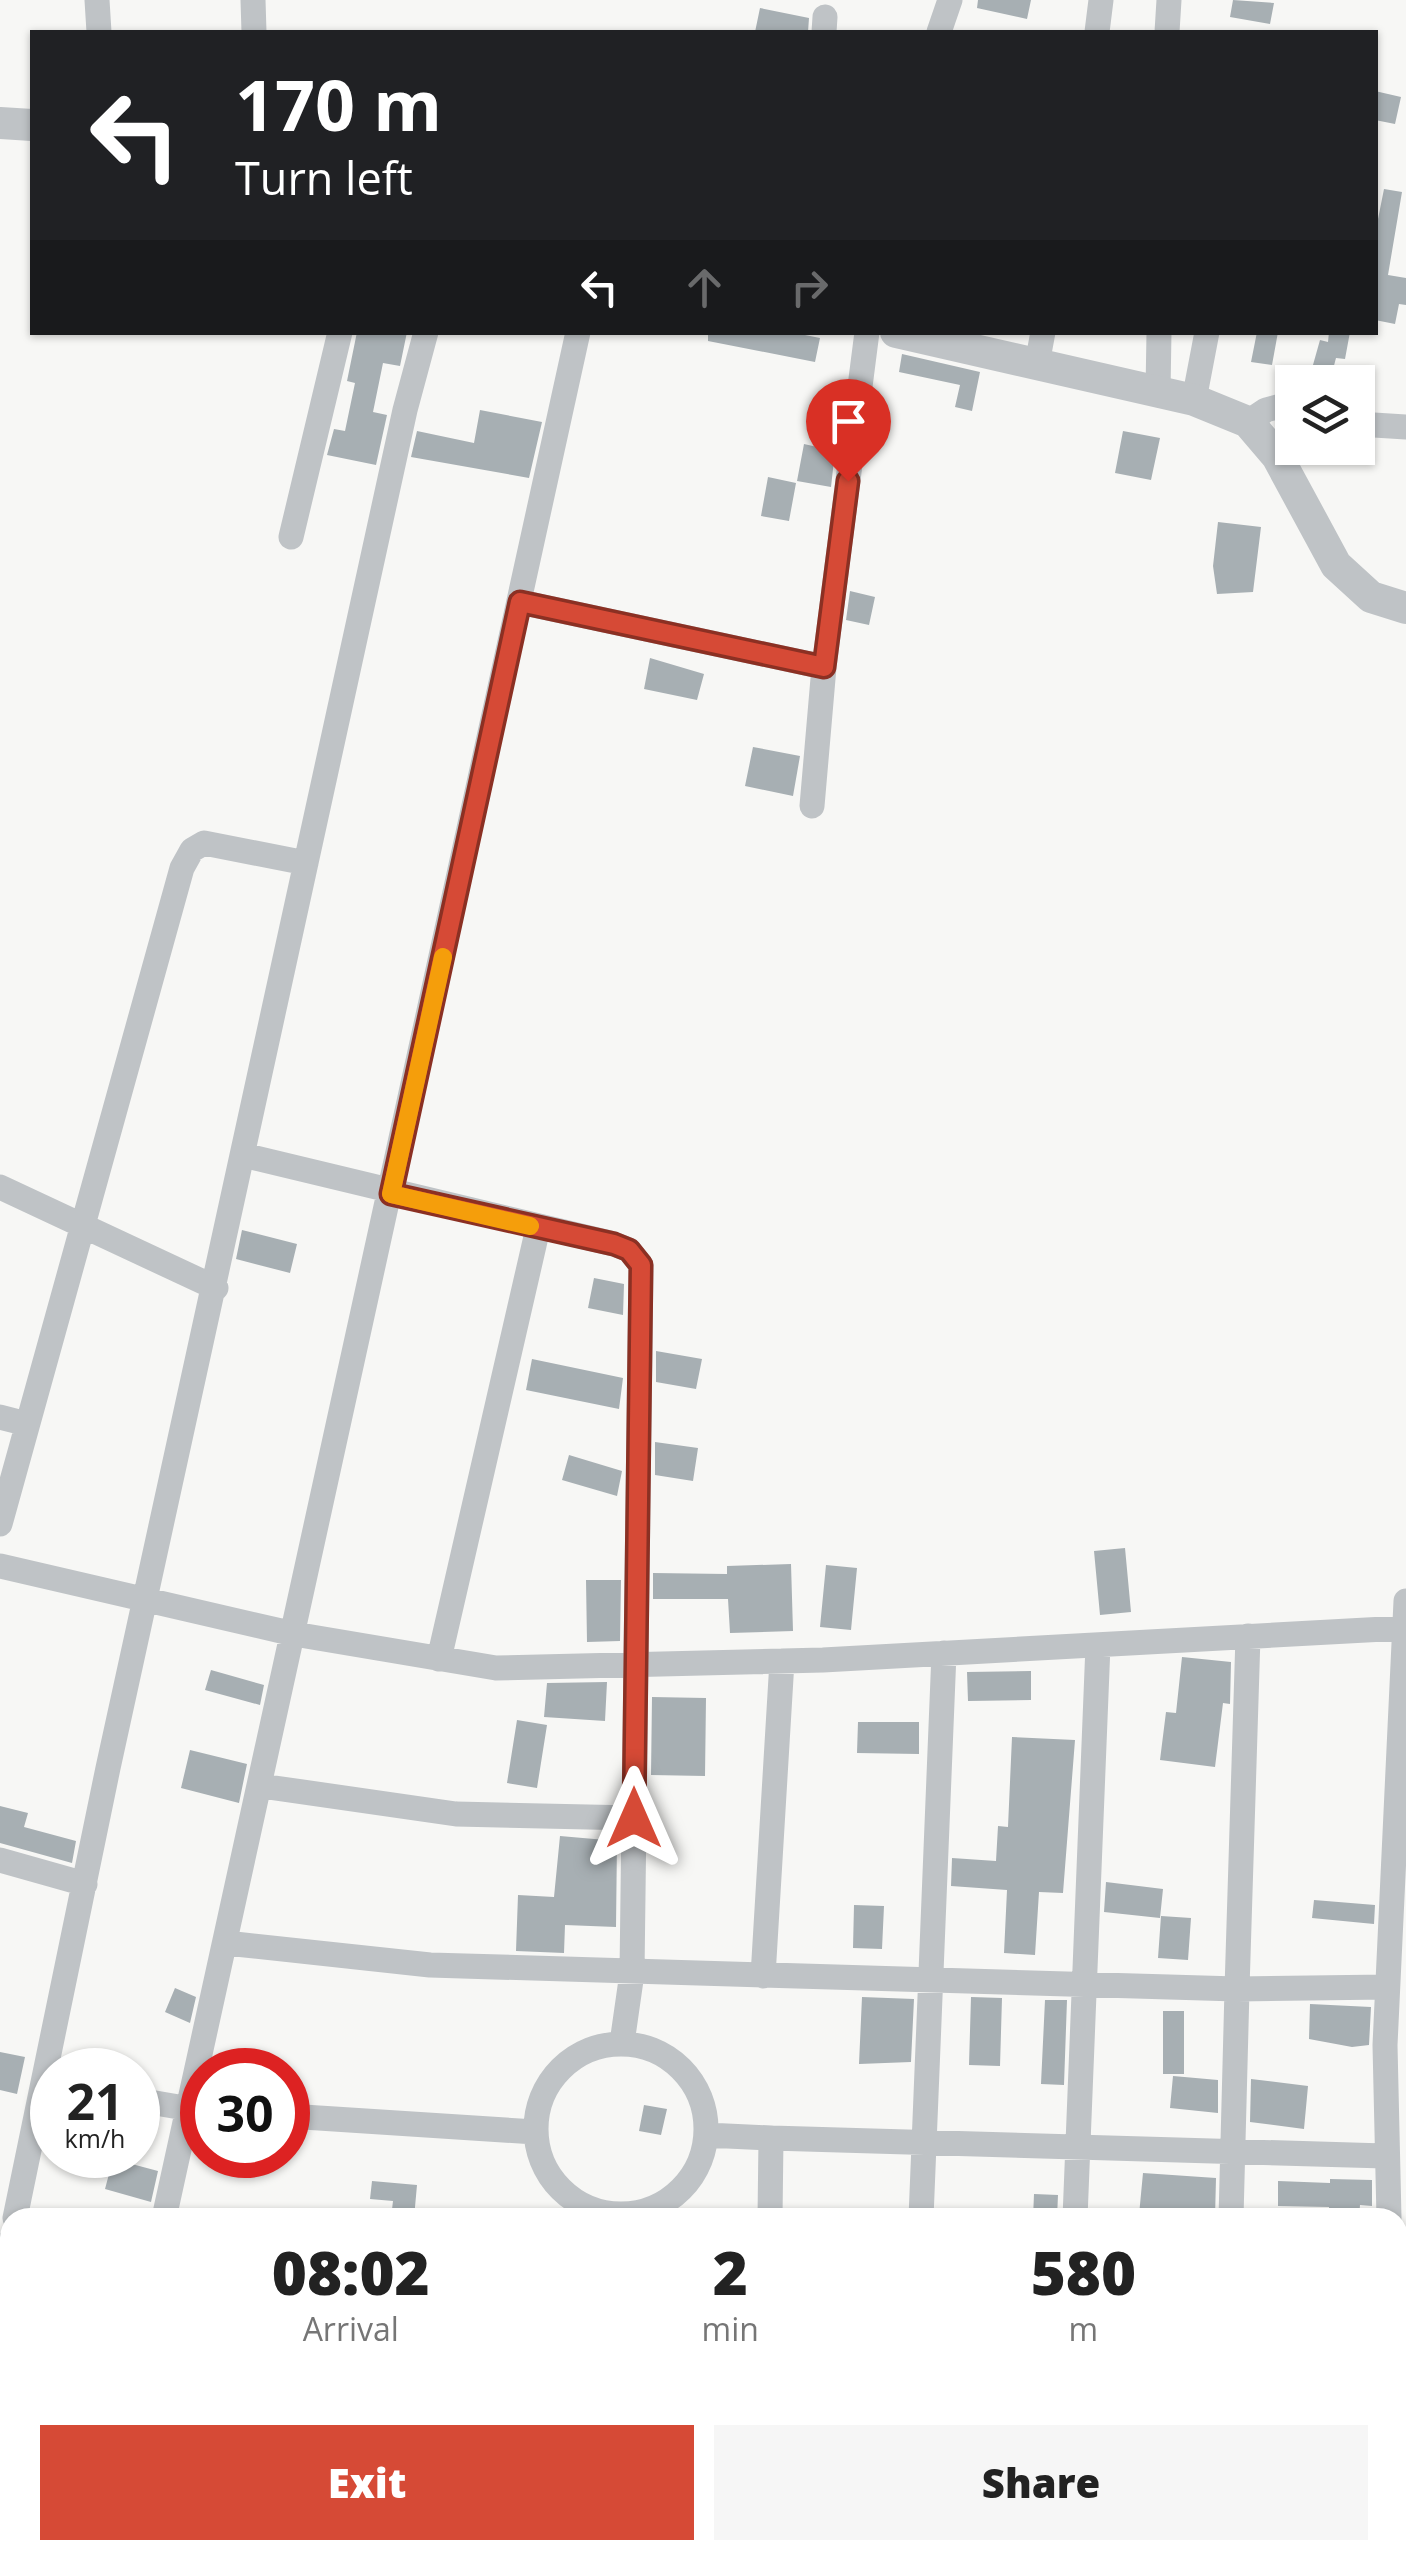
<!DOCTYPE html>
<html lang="en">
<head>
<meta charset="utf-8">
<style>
  body { margin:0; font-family:"Open Sans",sans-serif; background:#f6f6f6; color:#222; height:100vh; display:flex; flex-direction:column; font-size:38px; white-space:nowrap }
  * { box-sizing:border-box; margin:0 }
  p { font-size:32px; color:#767676 }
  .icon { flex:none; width:55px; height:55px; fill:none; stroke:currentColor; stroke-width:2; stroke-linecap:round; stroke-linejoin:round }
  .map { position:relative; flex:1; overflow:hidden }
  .side { position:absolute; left:0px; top:2208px; width:1408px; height:352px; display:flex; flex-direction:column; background:#fff; border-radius:30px 30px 0 0; box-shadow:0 2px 8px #0004 }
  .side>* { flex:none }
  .top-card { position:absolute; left:30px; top:30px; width:1348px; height:305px; border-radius:0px; box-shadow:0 2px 8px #0004; background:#202124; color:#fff; overflow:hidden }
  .buttons { position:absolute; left:1275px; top:365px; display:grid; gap:20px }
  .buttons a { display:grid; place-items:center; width:100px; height:100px; border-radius:0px; background:#fff; box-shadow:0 2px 8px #0004; font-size:50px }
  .speed { position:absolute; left:30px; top:2048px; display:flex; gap:20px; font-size:50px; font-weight:700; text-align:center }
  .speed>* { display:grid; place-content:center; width:130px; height:130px; border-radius:50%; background:#fff; box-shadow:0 2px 8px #0004; line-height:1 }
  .speed small { font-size:25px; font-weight:400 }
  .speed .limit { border:15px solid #d22; background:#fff; color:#111 }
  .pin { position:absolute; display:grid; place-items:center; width:85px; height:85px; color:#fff; margin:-102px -42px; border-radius:50% 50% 50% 0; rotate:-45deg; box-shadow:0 0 10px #0007 }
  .pin .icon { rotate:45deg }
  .me { position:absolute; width:110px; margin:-55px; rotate:0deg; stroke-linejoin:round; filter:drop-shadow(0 0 8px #0008) }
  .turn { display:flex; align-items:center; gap:35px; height:210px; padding:0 40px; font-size:45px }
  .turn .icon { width:130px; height:130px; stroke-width:2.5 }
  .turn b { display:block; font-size:70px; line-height:85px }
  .lanes { display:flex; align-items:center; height:95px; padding:0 40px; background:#0003; justify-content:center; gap:50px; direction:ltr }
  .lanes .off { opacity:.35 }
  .eta { display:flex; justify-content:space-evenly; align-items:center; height:170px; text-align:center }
  .eta b { font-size:60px; font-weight:800; line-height:70px }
  .button { display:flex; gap:20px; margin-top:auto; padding:20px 40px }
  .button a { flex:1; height:115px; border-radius:0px; background:#d64a36; color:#fff; font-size:40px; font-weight:800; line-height:115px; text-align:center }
  .button a+a { background:#f6f6f6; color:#222 }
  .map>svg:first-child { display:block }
  .building { fill:#a7afb3 }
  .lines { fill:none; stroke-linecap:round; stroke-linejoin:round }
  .minor { stroke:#bfc3c6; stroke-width:25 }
  .tertiary { stroke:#bfc3c6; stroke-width:32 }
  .route-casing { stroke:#8b3023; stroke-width:25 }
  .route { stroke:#d64a36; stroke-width:18 }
  .slow { stroke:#f59e0b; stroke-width:18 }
</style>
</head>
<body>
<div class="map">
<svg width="1406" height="2558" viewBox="0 0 1406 2558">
  <rect width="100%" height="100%" fill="#f7f7f5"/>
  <path class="building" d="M978,0h53l-4,19 -50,-11z
    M1233,0l41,3 -4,21 -40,-7z
    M760,8l49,10 -1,14h-53z
    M1375,91l26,6 -6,27 -20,-4z
    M1384,189l18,3 -14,83 18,3v27l-7,-1 -4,20 -20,-4v-101h3z
    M357,332h50l-7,34 -17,-3 -10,49 14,3 -11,50 -49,-10 7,-26 11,2 10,-48 -8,-2z
    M708,332h82l30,6 -5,24 -107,-21z
    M1257,332h21l-6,33 -21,-3z
    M1329,332h21l-5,27 -9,-1 -5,19 -20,-5 9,-32 8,2z
    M902,354l78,18 -8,39 -17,-4 5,-22 -61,-13z
    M480,410l62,12 -13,56 -118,-21 6,-26 57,12z
    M1123,431l37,7 -9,42 -36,-7z
    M804,444l31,7 -4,36 -34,-6z
    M768,477l28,6 -7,38 -28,-5z
    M1218,522l43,5 -8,65 -36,2 -4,-28z
    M850,591l25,6 -6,28 -23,-5z
    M650,658l54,16 -7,26 -53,-11z
    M753,747l47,9 -7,40 -48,-10z
    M242,1230l55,14 -7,29 -54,-14z
    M594,1278l30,6 -1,31 -35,-7z
    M656,1351l46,8 -6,30 -40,-7z
    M532,1359l91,19 -4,31 -93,-19z
    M655,1442l43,6 -5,33 -38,-6z
    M569,1455l53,16 -5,25 -55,-16z
    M1125,1548l6,64 -31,3 -6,-64z
    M791,1564l2,67 -63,2 -2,-34h-75v-26l74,1v-8z
    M826,1565l31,3 -6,62 -31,-3z
    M586,1580h35l-1,61 -33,1z
    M1182,1657l49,5 -1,42 -7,-1 -8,64 -55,-7 6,-48 10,1z
    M211,1670l53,15 -4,20 -55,-15z
    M1031,1671v29l-63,1 -1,-29z
    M607,1682l-2,39 -61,-4 3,-34z
    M652,1697l54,1 -1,78 -54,-1z
    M517,1720l30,5 -10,63 -30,-5z
    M858,1722h61v32l-62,-1z
    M1012,1737l63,3 -12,153 -24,-1 -4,63 -31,-2 3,-63 -56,-4 1,-28 44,3 2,-35 10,1z
    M190,1750l57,14 -8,39 -58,-15z
    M0,1806l28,7 -4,14 52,14 -4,22 -72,-20z
    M560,1836l57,5 -1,86 -51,-2 -1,28 -48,-2 2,-56 36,2z
    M1106,1882l57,7 -3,29 -56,-6z
    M1314,1900l61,5 -1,19 -62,-6z
    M854,1905l30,1 -2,43 -29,-1z
    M1161,1916l30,2 -3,42 -30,-2z
    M175,1988l21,9 -6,26 -25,-11z
    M862,1997l52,2 -3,63 -52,2z
    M971,1997l31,1 -2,68 -31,-1z
    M1045,2000h22l-3,85 -23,-1z
    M1310,2004l61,3 -2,38 -17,2 -43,-8z
    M1163,2011h21v63h-21z
    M0,2052l25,5 -8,37 -17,-4z
    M1173,2076l45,4v33l-48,-5z
    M1251,2079l57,7 -4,43 -54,-7z
    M644,2105l23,4 -6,26 -22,-4z
    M113,2159l45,12 -7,31 -46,-13z
    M1143,2173l73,5 -1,40 -76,-3z
    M1330,2179l42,1v26l-12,-1 -1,13h-30v-11l-51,-1v-25l52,2z
    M372,2181l45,4 -3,33h-23l2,-17 -23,-2z
    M1034,2194l24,1 -1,23h-24z"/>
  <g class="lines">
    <path class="minor" d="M97,0l2,32
      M253,0l1,32
      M824,32l1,-15
      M939,32l11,-32
      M1097,32l4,-32
      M1167,32l2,-32
      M1037,364l6,-32
      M1158,391l1,-59
      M1194,400l13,-68
      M1248,422l18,-12 26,-7
      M1358,424l48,3
      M291,537l49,-205
      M520,602l304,65 43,-335
      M812,806l12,-139
      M243,1155l371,89 15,6 12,15 -9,708 -10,70
      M0,1187l216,101
      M0,1417l27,7
      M0,1524l182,-656 10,-18 12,-7 102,20
      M0,1566l294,68 202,34 327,-8 580,-32
      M439,1659l99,-431
      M261,1786l195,28 178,4
      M0,1860l85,24
      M226,1943l204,22 807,24 11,-353
      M763,1976l19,-315
      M536 2129a85 85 0 1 1 170 0a85 85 0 1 1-170 0Z
      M138,2100l64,11
      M288,2116l247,16
      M706,2135l65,3 -1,80
      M771,2138l614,18
      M15,2218l93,-450 297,-1358 21,-78
      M164,2218l414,-1886
      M921,2218l23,-565
      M1075,2218l23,-573
      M1231,2218l6,-229 150,-2
      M1389,2218l-4,-173 21,-444
      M0,2291l10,-50
      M1398,2335v145
      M0,2388l10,-3
      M1398,2492l3,66
      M0,2527l5,31
      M154,2550l1,8
      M615,2550l2,8
      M1088,2550l11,8
      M280,2558l1,-8
      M447,2558l34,-8
      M1118,2558l37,-8"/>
    <path class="tertiary" d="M0,123l32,2
      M896,332l298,68 54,22 29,34 59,109 35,32 35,11"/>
  </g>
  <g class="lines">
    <defs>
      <path id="route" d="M634,1818l7,-553 -12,-15 -15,-6 -223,-50 129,-592 304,65 24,-186"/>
    </defs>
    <use href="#route" class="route-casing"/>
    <use href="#route" class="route"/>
    <path class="slow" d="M443,957l-52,237 139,32"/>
  </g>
</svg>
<div class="buttons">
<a><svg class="icon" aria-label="layers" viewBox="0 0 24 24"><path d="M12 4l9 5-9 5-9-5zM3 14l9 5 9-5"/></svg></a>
</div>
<div class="speed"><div>21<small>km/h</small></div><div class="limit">30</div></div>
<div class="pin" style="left:848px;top:481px;background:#d93025"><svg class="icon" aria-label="arrive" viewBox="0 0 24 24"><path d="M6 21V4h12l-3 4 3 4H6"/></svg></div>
<svg class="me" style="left:634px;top:1818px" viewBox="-20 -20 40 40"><path d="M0-17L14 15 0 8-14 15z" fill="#d64a36" stroke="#fff" stroke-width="4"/></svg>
<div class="top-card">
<div class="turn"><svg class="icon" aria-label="left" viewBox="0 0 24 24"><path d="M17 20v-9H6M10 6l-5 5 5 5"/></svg><div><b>170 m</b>Turn left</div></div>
<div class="lanes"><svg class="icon" aria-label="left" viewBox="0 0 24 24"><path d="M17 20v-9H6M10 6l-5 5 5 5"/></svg><svg class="icon off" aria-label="ahead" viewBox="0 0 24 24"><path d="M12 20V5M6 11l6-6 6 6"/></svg><svg class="icon off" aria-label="right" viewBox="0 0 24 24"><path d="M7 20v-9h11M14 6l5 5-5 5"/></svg></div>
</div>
<section class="side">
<div class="eta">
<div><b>08:02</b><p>Arrival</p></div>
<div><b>2</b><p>min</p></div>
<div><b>580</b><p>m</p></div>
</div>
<div class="button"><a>Exit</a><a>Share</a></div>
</section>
</div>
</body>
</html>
